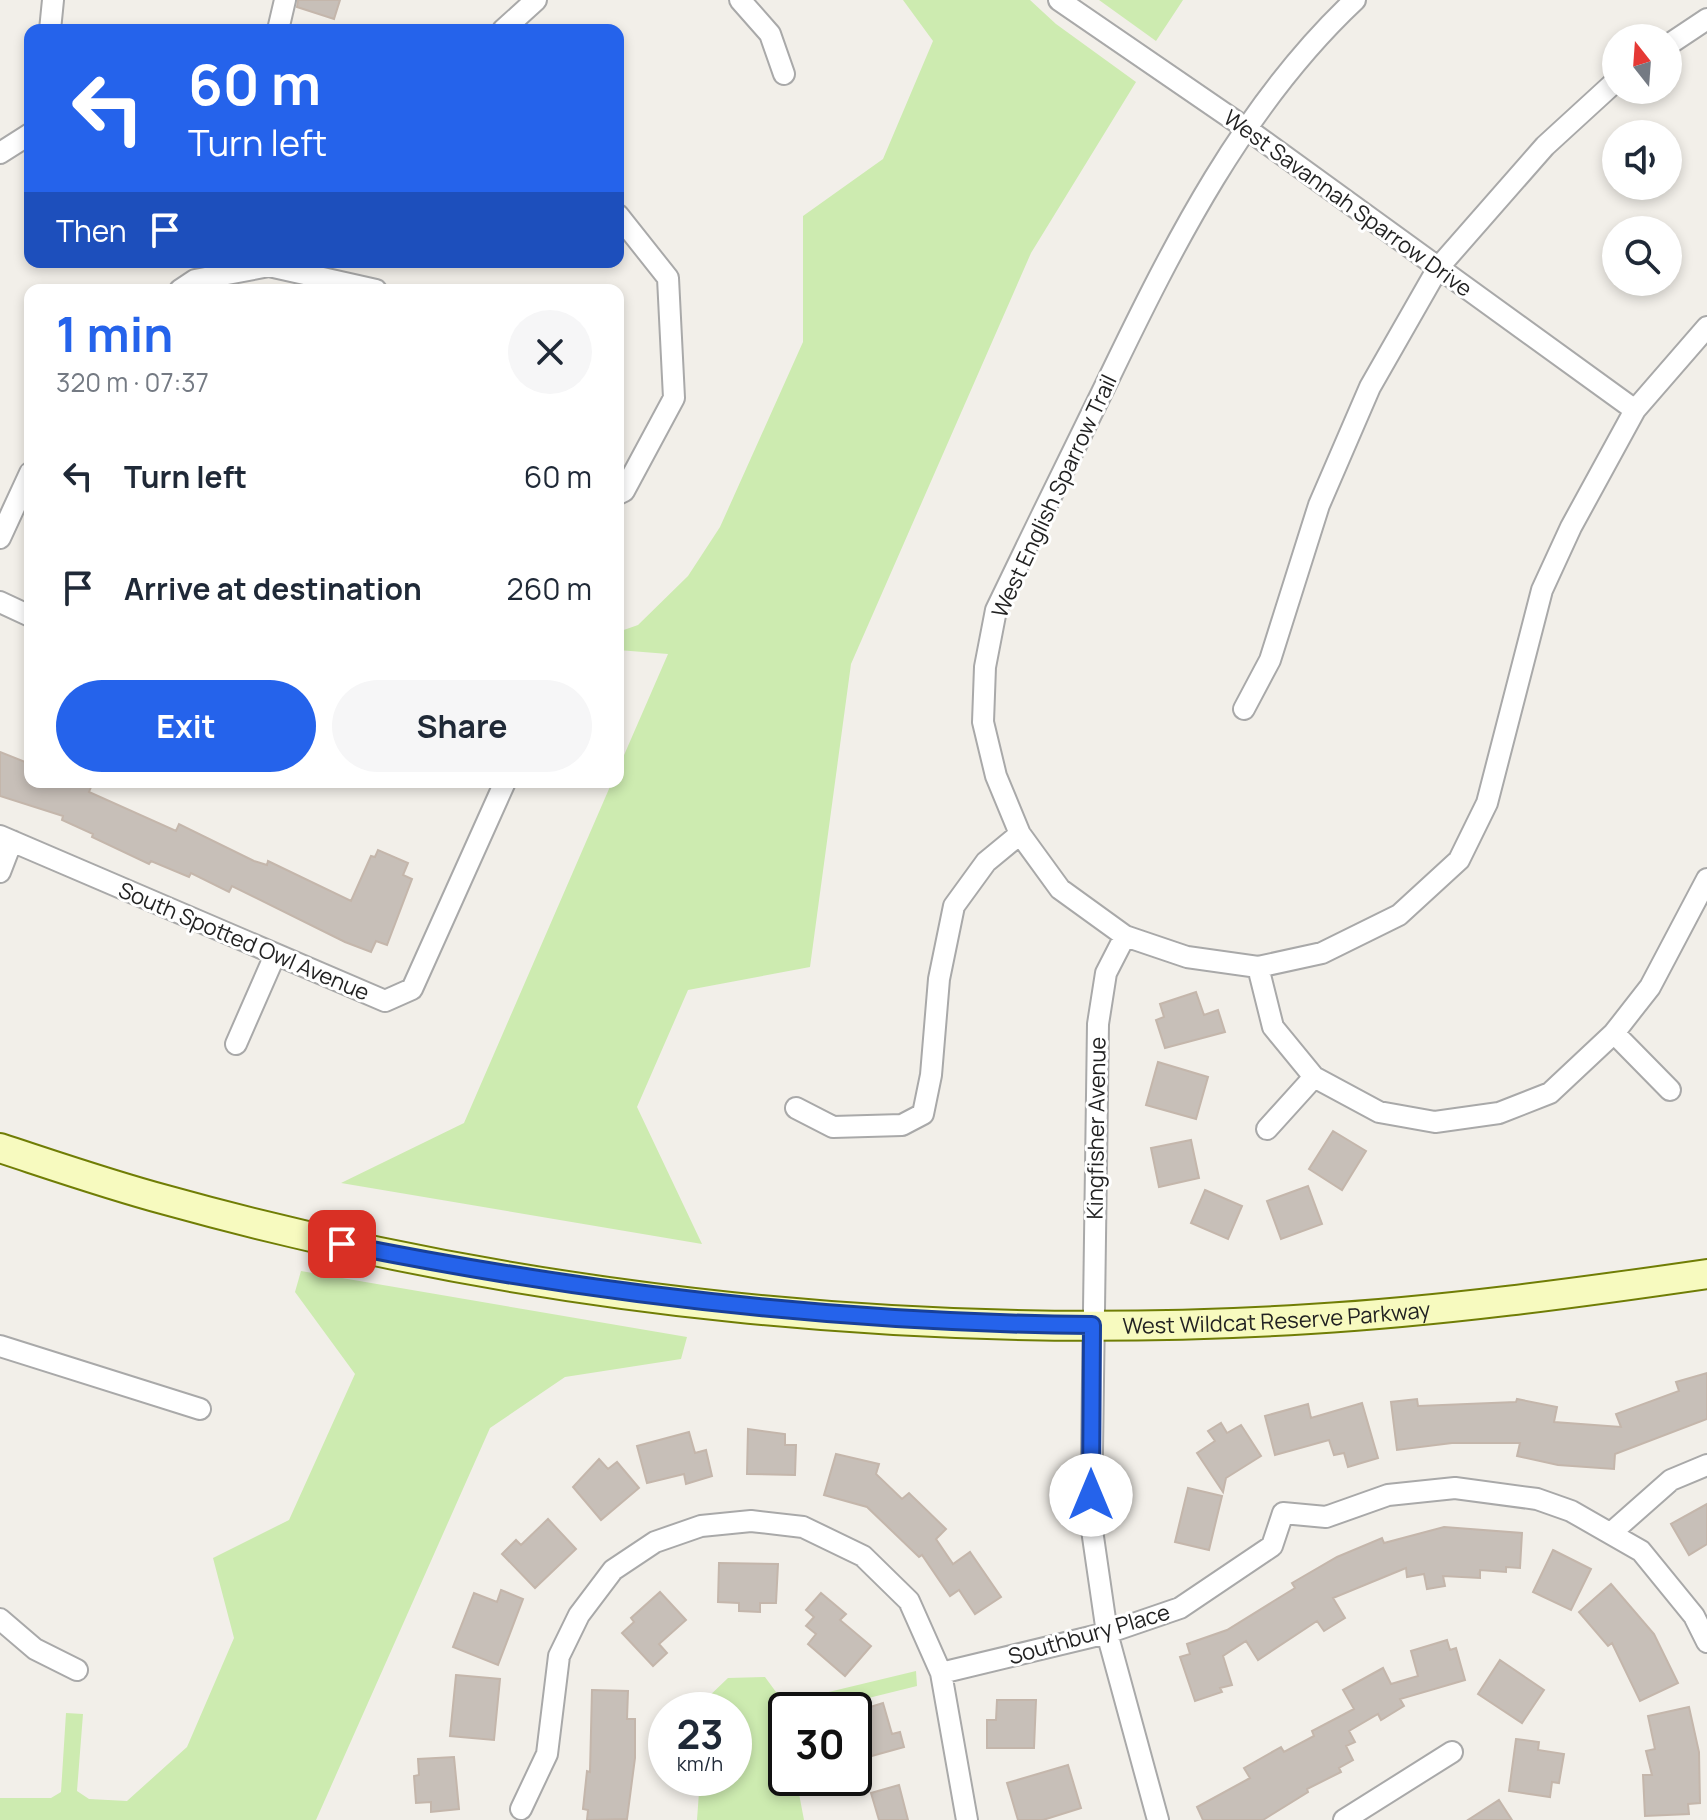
<!DOCTYPE html>
<html lang="en">
<head>
<meta charset="utf-8">
<style>
  body { margin:0; font-family:Manrope,sans-serif; background:#f6f6f7; color:#1f2937; height:100vh; display:flex; flex-direction:column; font-size:30px; white-space:nowrap }
  * { box-sizing:border-box; margin:0 }
  p { font-size:26px; color:#747a83 }
  .icon { flex:none; width:44px; height:44px; fill:none; stroke:currentColor; stroke-width:2; stroke-linecap:round; stroke-linejoin:round }
  .map { position:relative; flex:1; overflow:hidden }
  .details { position:absolute; left:24px; top:284px; width:600px; height:504px; display:flex; flex-direction:column; background:#fff; border-radius:16px; box-shadow:0 4px 12px #0003 }
  .details>* { flex:none }
  .guide { position:absolute; left:24px; top:24px; width:600px; height:244px; border-radius:16px; box-shadow:0 4px 12px #0003; background:#2563eb; color:#fff; overflow:hidden }
  .needle { width:52px; rotate:343deg }
  .buttons { position:absolute; left:1602px; top:24px; display:grid; gap:16px }
  .buttons a { display:grid; place-items:center; width:80px; height:80px; border-radius:50%; background:#fff; box-shadow:0 4px 12px #0003; font-size:40px }
  .speed { position:absolute; left:648px; top:1692px; display:flex; gap:16px; font-size:40px; font-weight:700; text-align:center }
  .speed>* { display:grid; place-content:center; width:104px; height:104px; border-radius:50%; background:#fff; box-shadow:0 4px 12px #0003; line-height:1 }
  .speed small { font-size:20px; font-weight:400 }
  .speed .limit { border:4px solid #111; border-radius:12px; background:#fff; color:#111 }
  .pin { position:absolute; display:grid; place-items:center; width:68px; height:68px; color:#fff; margin:-34px; border-radius:16px; box-shadow:0 4px 12px #0006 }
  .me { position:absolute; width:88px; margin:-44px; rotate:0deg; stroke-linejoin:round; filter:drop-shadow(0 0 6px #0008) }
  .turn { display:flex; align-items:center; gap:28px; height:168px; padding:0 32px; font-size:36px }
  .turn .icon { width:104px; height:104px; stroke-width:2.5 }
  .turn b { display:block; font-size:56px; line-height:68px }
  .then { display:flex; align-items:center; height:76px; padding:0 32px; background:#0003; gap:16px; font-size:30px }
  .round { display:grid; place-items:center; flex:none; width:84px; height:84px; border-radius:42px; background:#f6f6f7 }
  .head { display:flex; align-items:center; justify-content:space-between; height:136px; padding:0 32px }
  h1 { font-size:48px; font-weight:700; line-height:60px; color:#2563eb }
  .cta { display:flex; gap:16px; margin-top:auto; padding:16px 32px }
  .cta a { flex:1; height:92px; border-radius:48px; background:#2563eb; color:#fff; font-size:32px; font-weight:700; line-height:92px; text-align:center }
  .cta a+a { background:#f6f6f7; color:#1f2937 }
  ul { padding:0; list-style:none }
  li { display:flex; align-items:center; gap:24px; height:112px; padding:0 32px }
  li div { flex:1 }
  li b { display:block; font-size:30px }
  li em { font-style:normal }
  .map>svg:first-child { display:block }
  .grass { fill:#cdebb0 }
  .building { fill:#c7bfb8; stroke:#c4b6ab; stroke-width:2 }
  .lines { fill:none; stroke-linecap:round; stroke-linejoin:round }
  .street-casing { stroke:#a9a9a9; stroke-width:24 }
  .secondary-casing { stroke:#707d05; stroke-width:32 }
  .street { stroke:#fff; stroke-width:20 }
  .secondary { stroke:#f7fabf; stroke-width:28 }
  .route-casing { stroke:#184099; stroke-width:20 }
  .route { stroke:#2563eb; stroke-width:14 }
  .labels { text-anchor:middle; dominant-baseline:central; stroke-width:6; stroke-linejoin:round; paint-order:stroke }
  .street-label { font-size:22px; fill:#222; stroke:#fff }
</style>
</head>
<body>
<div class="map">
<svg width="1707" height="1820" viewBox="0 0 1707 1820">
  <rect width="100%" height="100%" fill="#f2efe9"/>
  <path class="grass" d="M903,0h127l26,24 80,58 -105,171 -180,411 -41,303 -122,23 -51,117 65,137 -361,-61 123,-60 148,-341h6v-13l50,-115 -50,-4v-18l20,-7 50,-49 32,-49 83,-185v-126l80,-57 50,-118z
    M1099,0h84l-27,41z
    M301,1271l386,66 -6,22 -116,18 -75,51 -174,392h-316v-22h51l10,-6 5,-79 17,1 -6,77 12,8 38,2 60,-54 47,-109 -21,-80 76,-38 66,-146 -60,-82z
    M916,1671l1,15 -97,24h-34v68h10l8,42h-107l3,-42h34v-68h-30l1,-10 23,-22 37,-1 11,15 36,4z"/>
  <path class="building" d="M298,0h42l-6,19 -37,-12z
    M0,752l30,12v18h49l12,5 -2,5 87,39 3,-7 75,37 13,4 1,-4 83,40 20,-45 4,1 3,-7 30,13 -5,12 9,4 -25,66 -11,-4 -5,11 -26,-10 -113,-56 -3,6 -38,-19 -2,4 -38,-16 -2,3 -57,-27 1,-3 -31,-14 1,-4 -63,-20z
    M1196,992l8,23 14,-5 7,22 -60,16 -9,-28 8,-3 -4,-13z
    M1158,1062l50,15 -12,42 -50,-14z
    M1333,1131l33,20 -24,39 -33,-21z
    M1191,1140l8,38 -40,9 -8,-39z
    M1308,1186l14,38 -41,15 -14,-38z
    M1205,1190l37,16 -14,33 -37,-16z
    M1707,1373v46l-92,35 -1,15 -56,-4 -41,-9 3,-13h-68l-55,7 -6,-48 26,-3 1,7 98,-4 1,-3 40,8 -3,15 67,5 -5,-13 63,-23 -3,-9z
    M1362,1403l16,55 -30,9 -4,-14 -10,2 -5,-15 -54,15 -10,-39 43,-12 3,14z
    M1221,1423l6,10 14,-8 20,31 -35,22 -3,14 -26,-39 18,-12 -7,-10z
    M748,1429l37,5v11h11l-1,30 -48,-1z
    M689,1432l6,21 11,-3 6,26 -26,8 -2,-10 -37,9 -10,-37z
    M836,1454l43,10 -3,10 26,25 7,-6 37,36 -10,10 17,25 17,-12 31,45 -26,17 -16,-24 -9,6 -28,-41 -3,2 -52,-50 -43,-12z
    M599,1459l9,10 9,-7 22,26 -38,32 -28,-33z
    M1188,1488l34,8 -13,54 -34,-8z
    M1707,1504v40l-18,11 -18,-31z
    M548,1519l28,30 -41,39 -33,-34 14,-14 5,5z
    M1444,1527l78,6 -2,35 -14,-1v5l-26,-2v8l-37,-2 2,10 -18,3 -3,-15 -17,3 -1,-9 -73,30 12,20 -21,13 -7,-10 -59,39 -12,-19 -23,15 9,29 -12,3 2,4 -27,9 -15,-44 10,-3 -3,-10 40,-14 68,-42 -3,-5 45,-26 45,-19 2,5z
    M1553,1550l38,19 -20,41 -38,-18z
    M719,1563l59,1 -2,39h-16v9l-21,-1v-8l-21,-1z
    M1611,1584l43,50 24,49 -38,18 -28,-58 -4,3 -29,-34z
    M501,1590l22,9 -25,66 -45,-18 21,-54 23,9z
    M660,1592l26,28 -27,24 8,9 -14,13 -31,-33 12,-11 -3,-4z
    M821,1593l25,21 -6,6 31,26 -26,30 -37,-32 8,-10 -10,-8 8,-9 -8,-7z
    M1447,1640l3,10 6,-2 9,32 -65,19 4,7 -23,14 -3,-6 -29,17 6,11 -9,4 7,14 -14,8 2,4 -34,17 1,3 -45,28h-60l-6,-13 53,-29 -6,-10 37,-21 3,5 30,-16 -2,-5 42,-22 -11,-19 40,-22 8,16 27,-8 -7,-25z
    M1500,1660l44,30 -22,33 -44,-29z
    M456,1675l44,4 -6,61 -44,-4z
    M592,1690l36,1 -1,28h8v39l-8,61 -40,1 1,-10 -5,-1 4,-38 3,1z
    M997,1700h39l-2,48h-47v-28h9z
    M883,1703l9,31 8,-2 4,15 -50,14v-49z
    M1689,1707l10,45 1,51 -12,1 1,10 -44,2 -2,-41h9l-6,-24 9,-2 -7,-33z
    M1516,1739l23,3 -1,8 26,4 -5,29 -7,-1 -2,15 -41,-6z
    M454,1757l5,52 -28,3v-10l-15,1 -2,-27 5,-1 -1,-16z
    M1068,1765l13,43 -38,12h-25l-11,-37z
    M899,1785l9,35h-29l-8,-27z
    M1499,1800l13,20h-44z"/>
  <g class="lines">
    <defs>
      <path id="street" d="M740,0l30,34 14,40
        M1059,0l188,129 388,281
        M1355,0c-111,104 -182,245 -247,380 -38,77 -75,153 -112,230l-11,57 -2,55 13,54 24,58 40,55 65,47 62,21 71,10 64,-14 77,-38 60,-55 28,-57 55,-213 29,-63 64,-117 72,-83
        M50,30l3,-30
        M278,30l7,-30
        M503,30l33,-30
        M1668,45l39,-26
        M0,153l30,-19
        M618,215l50,63 6,120 -50,93 -6,3
        M180,290l15,-10 74,-14 107,24
        M0,538l30,-65
        M0,602l30,14
        M1244,709l26,-49 49,-155 51,-118 68,-119 107,-122 71,-65
        M0,836l385,165 27,-12 93,-207
        M0,872l12,-31
        M1125,936l-19,37 -8,51 -7,499 16,110 51,187
        M1258,967l15,60 41,50 65,35 56,10 64,-9 51,-20 64,-60 36,-46 57,-108
        M1614,1033l56,57
        M236,1044l39,-89
        M796,1108l37,19 69,-2 21,-11 8,-39 8,-96 15,-73 32,-44 34,-28
        M1267,1129l47,-52
        M0,1346l200,63
        M1611,1533l60,-53 36,-15
        M0,1619l35,30 42,21
        M941,1673l166,-40 73,-25 92,-62 11,-33 43,4 62,-22 67,-7 82,11 34,12 70,40 53,65 13,26
        M521,1809l26,-55 12,-98 20,-41 34,-45 42,-28 46,-16 50,-5 52,6 60,29 46,45 32,72 26,147
        M1344,1820l108,-68"/>
      <g id="secondary">
        <path id="s1" d="M0,1148c55,18 110,37 166,52 370,103 760,143 1144,119 133,-8 266,-26 397,-45"/>
      </g>
    </defs>
    <use href="#street" class="street-casing"/>
    <use href="#secondary" class="secondary-casing"/>
    <use href="#street" class="street"/>
    <use href="#secondary" class="secondary"/>
  </g>
  <g class="lines">
    <defs>
      <path id="route" d="M342,1244c248,50 496,79 750,81l-1,170"/>
    </defs>
    <use href="#route" class="route-casing"/>
    <use href="#route" class="route"/>
  </g>
  <g class="labels">
    <g class="street-label">
      <text transform="translate(1348 203) rotate(36)">West Savannah Sparrow Drive</text>
      <text transform="translate(1054 496) rotate(-65)">West English Sparrow Trail</text>
      <text transform="translate(244 941) rotate(23)">South Spotted Owl Avenue</text>
      <text transform="translate(1096 1128) rotate(-89)">Kingfisher Avenue</text>
      <text stroke="none"><textPath href="#s1" startOffset="1296">West Wildcat Reserve Parkway</textPath></text>
      <text transform="translate(1089 1634) rotate(-16)">Southbury Place</text>
    </g>
  </g>
</svg>
<div class="buttons">
<a><svg class="needle" viewBox="-14 -14 28 28"><path d="M0-13l5 13h-10z" fill="#e53935"/><path d="M0 13l5-13h-10z" fill="#747a83"/></svg></a>
<a><svg class="icon" aria-label="sound" viewBox="0 0 24 24"><path d="M4 9h4l5-4v14l-5-4H4zM17 9q2 3 0 6"/></svg></a>
<a><svg class="icon" aria-label="search" viewBox="0 0 24 24"><circle cx="10" cy="10" r="6"/><path d="M15 15l6 6"/></svg></a>
</div>
<div class="speed"><div>23<small>km/h</small></div><div class="limit">30</div></div>
<div class="pin" style="left:342px;top:1244px;background:#d93025"><svg class="icon" aria-label="arrive" viewBox="0 0 24 24"><path d="M6 21V4h12l-3 4 3 4H6"/></svg></div>
<svg class="me" style="left:1091px;top:1495px" viewBox="-20 -20 40 40"><circle r="19" fill="#fff"/><path d="M0-13L10 11 0 6-10 11z" fill="#2563eb"/></svg>
<div class="guide">
<div class="turn"><svg class="icon" aria-label="left" viewBox="0 0 24 24"><path d="M17 20v-9H6M10 6l-5 5 5 5"/></svg><div><b>60 m</b>Turn left</div></div>
<div class="then">Then<svg class="icon" aria-label="arrive" viewBox="0 0 24 24"><path d="M6 21V4h12l-3 4 3 4H6"/></svg></div>
</div>
<section class="details">
<div class="head"><div><h1>1 min</h1><p>320 m · 07:37</p></div><a class="round"><svg class="icon" aria-label="close" viewBox="0 0 24 24"><path d="M6 6l12 12M18 6L6 18"/></svg></a></div>
<ul>
<li><svg class="icon" aria-label="left" viewBox="0 0 24 24"><path d="M17 20v-9H6M10 6l-5 5 5 5"/></svg><div><b>Turn left</b></div><em>60 m</em></li>
<li><svg class="icon" aria-label="arrive" viewBox="0 0 24 24"><path d="M6 21V4h12l-3 4 3 4H6"/></svg><div><b>Arrive at destination</b></div><em>260 m</em></li>
</ul>
<div class="cta"><a>Exit</a><a>Share</a></div>
</section>
</div>
</body>
</html>
